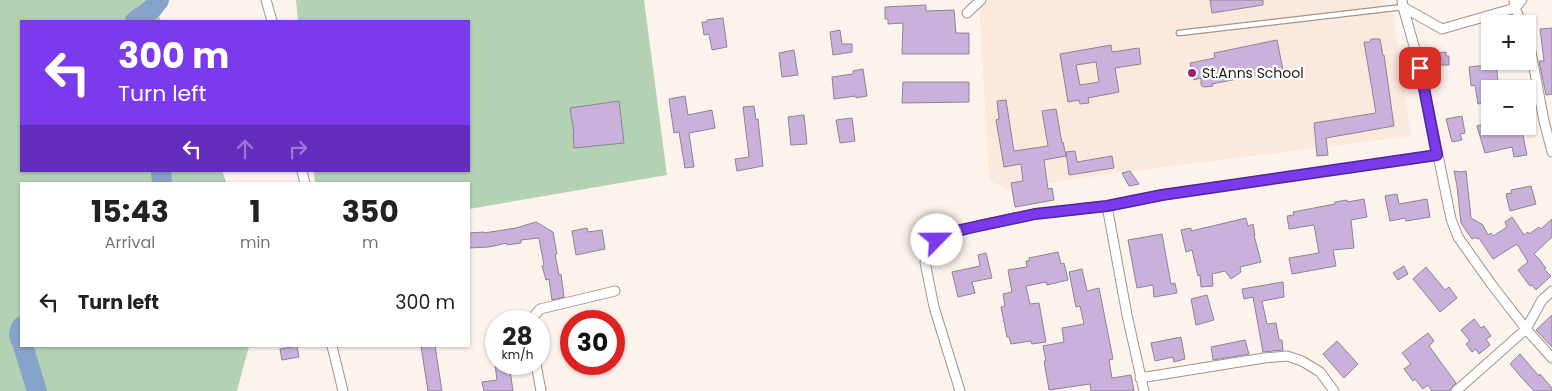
<!DOCTYPE html>
<html lang="en">
<head>
<meta charset="utf-8">
<style>
  body { margin:0; font-family:Poppins,sans-serif; background:#f2f2f2; color:#222; height:100vh; display:flex; flex-direction:column; font-size:19px; white-space:nowrap }
  * { box-sizing:border-box; margin:0 }
  p { font-size:16px; color:#767676 }
  .icon { flex:none; width:28px; height:28px; fill:none; stroke:currentColor; stroke-width:2; stroke-linecap:round; stroke-linejoin:round }
  .map { position:relative; flex:1; overflow:hidden }
  .panel { position:absolute; left:20px; top:182px; width:450px; height:165px; display:flex; flex-direction:column; background:#fff; border-radius:0px; box-shadow:0 1px 4px #0004 }
  .panel>* { flex:none }
  .guide { position:absolute; left:20px; top:20px; width:450px; height:152px; border-radius:0px; box-shadow:0 1px 4px #0004; background:#7c3aed; color:#fff; overflow:hidden }
  .controls { position:absolute; left:1481px; top:15px; display:grid; gap:10px }
  .controls a { display:grid; place-items:center; width:55px; height:55px; border-radius:0px; background:#fff; box-shadow:0 1px 4px #0004; font-size:25px }
  .speed { position:absolute; left:485px; top:310px; display:flex; gap:10px; font-size:25px; font-weight:700; text-align:center }
  .speed>* { display:grid; place-content:center; width:65px; height:65px; border-radius:50%; background:#fff; box-shadow:0 1px 4px #0004; line-height:1 }
  .speed small { font-size:12px; font-weight:400 }
  .speed .limit { border:8px solid #d22; background:#fff; color:#111 }
  .pin { position:absolute; display:grid; place-items:center; width:42px; height:42px; color:#fff; margin:-21px; border-radius:10px; box-shadow:0 2px 8px #0006 }
  .me { position:absolute; width:55px; margin:-28px; rotate:67deg; stroke-linejoin:round; filter:drop-shadow(0 0 4px #0008) }
  .turn { display:flex; align-items:center; gap:18px; height:105px; padding:0 15px; font-size:22px }
  .turn .icon { width:65px; height:65px; stroke-width:2.5 }
  .turn b { display:block; font-size:35px; line-height:42px }
  .lanes { display:flex; align-items:center; height:48px; padding:0 15px; background:#0003; justify-content:center; gap:25px; direction:ltr }
  .lanes .off { opacity:.35 }
  .eta { display:flex; justify-content:space-evenly; align-items:center; height:85px; text-align:center }
  .eta b { font-size:30px; font-weight:700; line-height:35px }
  ul { padding:0; list-style:none }
  li { display:flex; align-items:center; gap:15px; height:70px; padding:0 15px }
  li div { flex:1 }
  li b { display:block; font-size:19px }
  li em { font-style:normal }
  .map>svg:first-child { display:block }
  .built { fill:#fce9de }
  .green { fill:#b3d2b3 }
  .lines { fill:none; stroke-linecap:round; stroke-linejoin:round }
  .river { stroke:#87a3c9; stroke-width:20 }
  .building { fill:#c9b1db; stroke:#8b8492; fill-rule:evenodd }
  .service-casing { stroke:#a3948b; stroke-width:7 }
  .minor-casing { stroke:#a3948b; stroke-width:11 }
  .service { stroke:#fff; stroke-width:4.5 }
  .minor { stroke:#fff; stroke-width:9 }
  .route-casing { stroke:#51269a; stroke-width:12 }
  .route { stroke:#7c3aed; stroke-width:9 }
  .poi-dot { fill:#9c1e74; stroke:#fff; stroke-width:2 }
  .labels { text-anchor:middle; dominant-baseline:central; stroke-width:4.5; stroke-linejoin:round; paint-order:stroke }
  .poi-label { font-size:14px; fill:#221d19; stroke:#fff; text-anchor:start }
</style>
</head>
<body>
<div class="map">
<svg width="1552" height="391" viewBox="0 0 1552 391">
  <rect width="100%" height="100%" fill="#fdf3ed"/>
  <path class="built" d="M979,0h404l1,6 8,5 19,125 -286,36 -120,17 -16,-9z"/>
  <path class="green" d="M0,0h152l9,21h-140v150h201l5,13h-206v162h228l-12,45h-237z
    M296,0h348l23,175 -198,34v-25h-154l-1,-13h155v-150h-171z"/>
  <g class="lines">
    <path class="river" d="M135,21l17,-12 7,-9
      M161,171l1,13
      M21,327l-2,8 2,6
      M23,346l14,45"/>
  </g>
  <path class="building" d="M1210,0h53v5l-51,8z
    M926,5v6l28,-1 2,23h13v21h-67l1,-31 -15,1v-5h-3v-12z
    M723,18l4,29 -15,3 -3,-16 -5,1 -2,-13h5v-2z
    M1552,28v66l-6,1 -7,-34h5l-4,-32z
    M840,30l2,14h10v8l-19,3 -3,-23z
    M1371,39h9l3,17 1,-1 10,71 -68,12 2,17 -11,1 -3,-33 62,-10 -12,-71h6z
    M1277,40l6,30 -71,14 1,2 -10,1 -2,-2v-7l-7,2 -4,-17 25,-5 -1,-5z
    M1111,45l1,7 27,-4 2,16 -26,4 4,24 -31,6 1,5 -9,1 -1,-4 -11,2 -8,-48zM1096,62l3,20 -19,3 -4,-20z
    M794,50l4,25 -16,2 -3,-24z
    M1446,52v4h3v9h-12l-1,-12z
    M1496,64l3,25h-9v13l-12,2 -3,-19 -4,1 -2,-19z
    M863,69l4,27 -11,2v-2l-22,3 -2,-22 21,-3v-3z
    M903,82h66v20l-67,1z
    M685,96l3,19 24,-5 3,18 -26,5 5,34 -9,1 -6,-36 -5,1 -5,-34z
    M1006,100l8,51 34,-5 -6,-35 14,-2 6,34 1,-1 3,14 -22,4 4,29 4,-1 2,12 -39,7 -4,-24 12,-2 -2,-17 -17,3 -8,-47 3,-1 -2,-18z
    M619,101l5,42 -50,5 -1,-15h1l-4,-25z
    M754,106l2,14 2,-1 5,47 -26,5 -2,-12 14,-2 -6,-50z
    M804,115l3,29 -16,1 -3,-28z
    M1462,116l3,17 -5,1 2,6 -10,2 -6,-23z
    M852,118l3,23 -15,2 -4,-23z
    M1490,122v4h31l6,29 -13,2 -2,-10 -27,6 -8,-27z
    M1075,151l2,11 35,-6 2,12 -45,7 -3,-23z
    M1130,171l9,13 -10,2 -7,-13z
    M1454,171l7,1 5,-1 5,47 12,7 5,10 3,-2 2,3 14,-9 -2,-5 7,-5 12,18 4,-3 1,2 10,-7 2,2 11,-10v18l-18,17 7,7v1l5,6 -2,1 7,7 -15,14 -4,-5 -2,1 -12,-16 10,-8 -11,-18 -24,15 -14,-21 -2,1 -1,-2 -4,2 -11,-16 -4,-37z
    M1531,186l5,18 -26,7 -4,-17 6,-1 -1,-3z
    M1397,194l2,10 28,-5 3,18 -24,4 -1,-3 -15,3 -5,-25z
    M1364,199l3,18 -16,3 3,28 -21,2 3,16 -44,8 -3,-16 30,-5 -5,-28 -25,4 -2,-13 7,-1 -1,-3 42,-8v-2l12,-2v2z
    M1246,218l2,8 5,-2 2,11h-1l7,27 -21,5 1,5 -10,7 -6,-8 -13,3 1,12 -12,1 -1,-12 -2,1 -6,-26 -6,2 -5,-22 10,-2v3z
    M536,222l17,10 4,22h-2l4,21 2,-1 3,23 -12,3 -3,-21 -3,1 -4,-14 2,-1 -5,-27 -18,2v3l-14,2v-2l-18,4 -20,1v-15l15,-1v1l32,-5z
    M587,228l1,4 14,-2 3,19 -29,6 -4,-24z
    M1162,234l9,50 4,-1 2,10 -23,4 -1,-12 -16,3 -9,-48z
    M1058,252l3,12 3,-1 4,17 -21,5 -1,-3 -20,4 4,18 9,-1 7,39 -14,2 -1,-3 -20,3 -2,-7h-2l-6,-30 4,-1 -2,-12 9,-2 -4,-22 19,-3 -1,-6h3v-3z
    M986,253l6,25 -20,4 3,11 -17,4 -6,-25 28,-6 -2,-11z
    M1404,266l4,8 -10,6 -5,-7z
    M1426,267l19,23 4,-3 8,11 -17,14 -27,-33z
    M1082,269l5,22 12,-3 14,71 -4,1 3,18 19,-3 3,16h-43l-1,-7 -41,6 -5,-29h2l-3,-15 21,-4 -2,-14 22,-4 -4,-18 -4,1 -7,-35z
    M1283,282l1,15 -22,4 5,23 9,-1 3,17h3l1,10 -20,2 -10,-55 -9,2 -2,-10z
    M1207,295l7,25 -18,5 -5,-26z
    M1552,315v32l-16,-17z
    M1474,319l7,9 3,-2 7,10 -5,3 4,6 -11,9 -3,-5 -4,3 -6,-8 4,-3 -9,-11z
    M1428,333l6,8 -5,5 27,37 -7,8h-17l-4,-6 -5,4 -8,-10 -2,2 -9,-12 7,-5 -9,-11z
    M1181,337l4,22 -11,3 -1,-5 -18,4 -4,-18z
    M1245,340l4,14 -36,6 -2,-13z
    M1337,341l21,23 -14,14 -21,-24z
    M297,346l2,11 -17,3 -2,-11z
    M421,346h14l7,45h-14z
    M1520,354l19,22 1,-2 12,14v3h-18l-13,-14 -11,-13z
    M495,364h14l4,27h-29l-2,-9 15,-2z"/>
  <g class="lines">
    <defs>
      <path id="service" d="M1179,33l224,-26"/>
      <path id="minor" d="M266,0l6,21
        M1402,0l1,7 17,60 31,152 7,18 34,48 34,44 26,29
        M1514,0l1,8 7,16
        M1403,7l39,22 73,-21 7,-8
        M967,13l14,-13
        M1528,36l16,85 8,31
        M302,171l3,13
        M532,321l2,-5 6,-7 75,-18
        M332,346l11,45
        M536,364l5,27
        M1140,378l124,-20 23,-2 15,5 18,11 14,19
        M960,391l-26,-84 -9,-45 2,-8 4,-9 16,-10 34,-10 54,-11 72,-8
        M1144,391l-17,-76 -20,-109 55,-11 275,-40
        M1456,391l70,-62 16,-29 10,-9"/>
    </defs>
    <use href="#service" class="service-casing"/>
    <use href="#minor" class="minor-casing"/>
    <use href="#service" class="service"/>
    <use href="#minor" class="minor"/>
  </g>
  <g class="lines">
    <defs>
      <path id="route" d="M937,240l23,-10 75,-16 72,-8 55,-11 275,-40 -17,-87"/>
    </defs>
    <use href="#route" class="route-casing"/>
    <use href="#route" class="route"/>
  </g>
  <circle class="poi-dot" cx="1192" cy="73" r="5"/>
  <g class="labels">
    <g class="poi-label">
      <text x="1202" y="73">St.Anns School</text>
    </g>
  </g>
</svg>
<div class="controls">
<a>+</a>
<a>−</a>
</div>
<div class="speed"><div>28<small>km/h</small></div><div class="limit">30</div></div>
<div class="pin" style="left:1420px;top:68px;background:#d93025"><svg class="icon" aria-label="arrive" viewBox="0 0 24 24"><path d="M6 21V4h12l-3 4 3 4H6"/></svg></div>
<svg class="me" style="left:937px;top:240px" viewBox="-20 -20 40 40"><circle r="19" fill="#fff"/><path d="M0-13L10 11 0 6-10 11z" fill="#7c3aed"/></svg>
<div class="guide">
<div class="turn"><svg class="icon" aria-label="left" viewBox="0 0 24 24"><path d="M17 20v-9H6M10 6l-5 5 5 5"/></svg><div><b>300 m</b>Turn left</div></div>
<div class="lanes"><svg class="icon" aria-label="left" viewBox="0 0 24 24"><path d="M17 20v-9H6M10 6l-5 5 5 5"/></svg><svg class="icon off" aria-label="ahead" viewBox="0 0 24 24"><path d="M12 20V5M6 11l6-6 6 6"/></svg><svg class="icon off" aria-label="right" viewBox="0 0 24 24"><path d="M7 20v-9h11M14 6l5 5-5 5"/></svg></div>
</div>
<section class="panel">
<div class="eta">
<div><b>15:43</b><p>Arrival</p></div>
<div><b>1</b><p>min</p></div>
<div><b>350</b><p>m</p></div>
</div>
<ul>
<li><svg class="icon" aria-label="left" viewBox="0 0 24 24"><path d="M17 20v-9H6M10 6l-5 5 5 5"/></svg><div><b>Turn left</b></div><em>300 m</em></li>
</ul>
</section>
</div>
</body>
</html>
